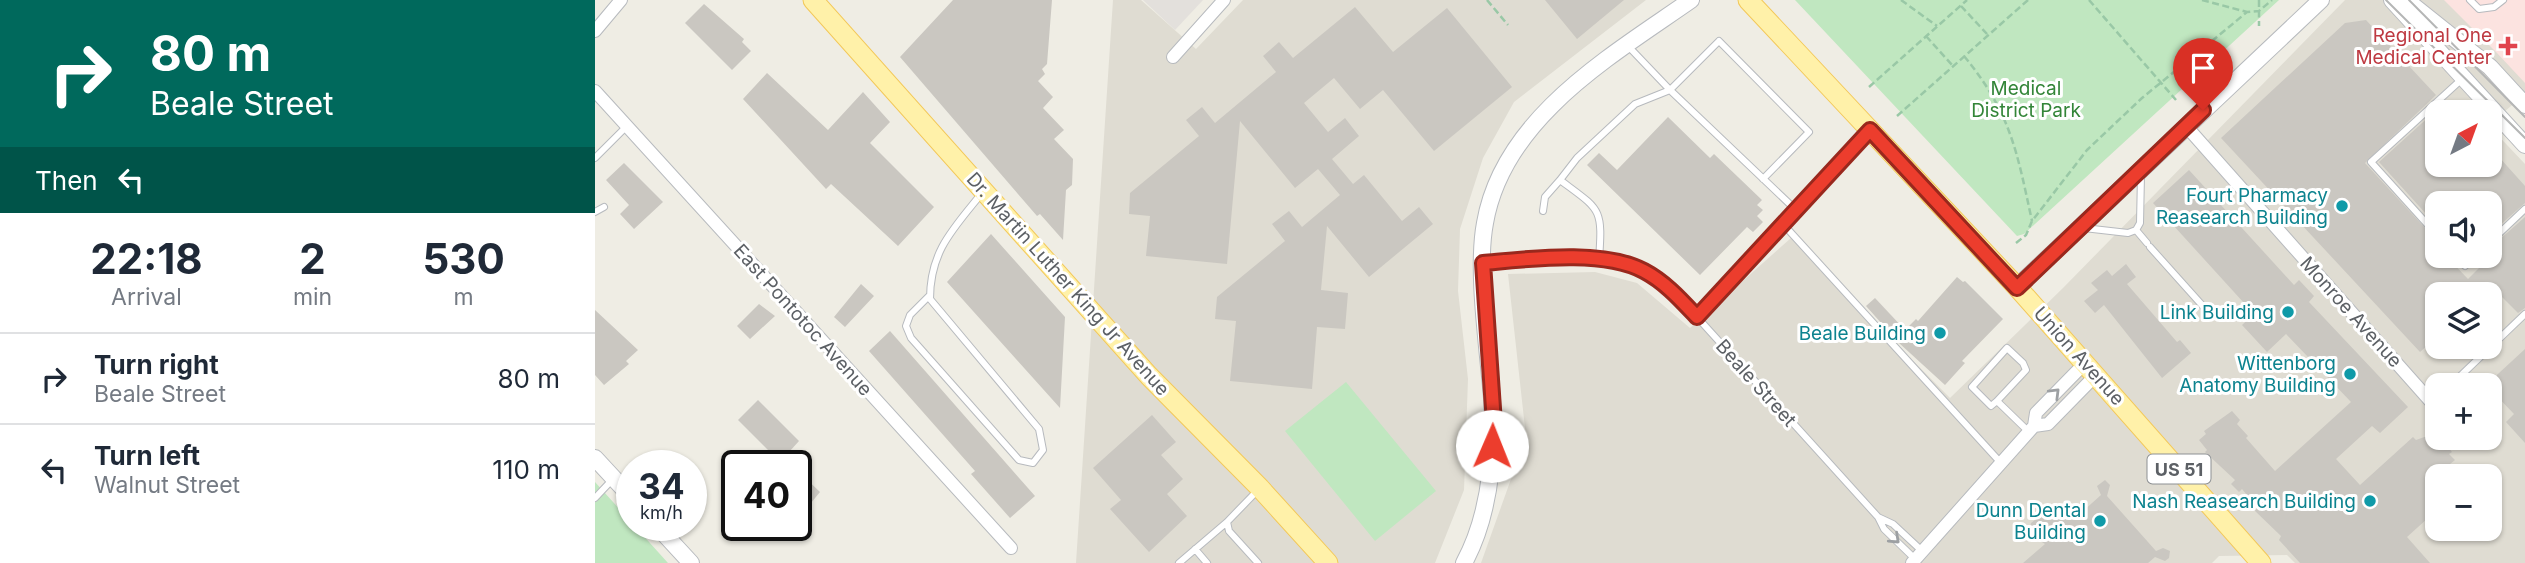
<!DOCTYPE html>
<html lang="en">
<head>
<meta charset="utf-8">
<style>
  body { margin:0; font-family:Inter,sans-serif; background:#f2f2f3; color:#1f2937; height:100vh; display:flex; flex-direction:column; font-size:26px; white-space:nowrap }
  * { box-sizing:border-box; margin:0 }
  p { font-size:23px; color:#747a83 }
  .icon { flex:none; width:38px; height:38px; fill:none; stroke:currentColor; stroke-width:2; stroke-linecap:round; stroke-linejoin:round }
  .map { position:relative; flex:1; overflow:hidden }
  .details { display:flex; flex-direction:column; background:#fff; width:595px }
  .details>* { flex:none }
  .banner { background:#00695c; color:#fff; overflow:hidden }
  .needle { width:46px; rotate:41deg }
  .tools { position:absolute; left:1830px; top:100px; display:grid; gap:14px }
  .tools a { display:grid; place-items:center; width:77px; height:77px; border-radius:14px; background:#fff; box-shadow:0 2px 5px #0004; font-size:35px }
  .speed { position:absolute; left:21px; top:450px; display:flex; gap:14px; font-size:35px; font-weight:700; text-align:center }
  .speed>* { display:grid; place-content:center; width:91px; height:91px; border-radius:50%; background:#fff; box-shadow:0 2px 5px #0004; line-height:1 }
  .speed small { font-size:18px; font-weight:400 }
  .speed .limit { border:4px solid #111; border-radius:10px; background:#fff; color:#111 }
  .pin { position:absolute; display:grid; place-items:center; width:60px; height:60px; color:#fff; margin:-72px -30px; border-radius:50% 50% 50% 0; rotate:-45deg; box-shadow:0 0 7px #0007 }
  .pin .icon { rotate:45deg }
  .me { position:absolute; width:77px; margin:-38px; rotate:1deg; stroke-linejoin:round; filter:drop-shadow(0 0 5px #0008) }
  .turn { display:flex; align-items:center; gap:24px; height:147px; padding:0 35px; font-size:32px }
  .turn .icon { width:91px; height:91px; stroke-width:2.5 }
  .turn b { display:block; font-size:49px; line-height:60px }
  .then { display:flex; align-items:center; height:66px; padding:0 35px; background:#0003; gap:14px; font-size:26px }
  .eta { display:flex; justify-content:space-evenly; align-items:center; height:119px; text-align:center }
  .eta b { font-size:42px; font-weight:700; line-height:49px }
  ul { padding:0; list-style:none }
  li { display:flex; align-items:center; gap:21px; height:91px; padding:0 35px; border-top:2px solid #e0e1e3 }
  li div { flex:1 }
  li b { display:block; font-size:26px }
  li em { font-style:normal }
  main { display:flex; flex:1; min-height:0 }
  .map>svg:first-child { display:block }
  .industrial { fill:#e3e0dc }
  .education { fill:#dfdcd2; fill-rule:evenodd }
  .medical { fill:#fce3e0 }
  .green { fill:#c0e7c0 }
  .building { fill:#cac7c1 }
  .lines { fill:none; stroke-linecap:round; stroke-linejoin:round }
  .service-casing { stroke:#b7babe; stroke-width:8 }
  .minor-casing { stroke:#b7babe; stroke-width:14 }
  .tertiary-casing { stroke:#b7babe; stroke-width:18 }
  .primary-casing { stroke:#f3c859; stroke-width:21 }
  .path { stroke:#99c8a6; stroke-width:2.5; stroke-dasharray:7 3.5; stroke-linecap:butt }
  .service { stroke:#fff; stroke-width:6 }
  .minor { stroke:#fff; stroke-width:12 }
  .tertiary { stroke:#fff; stroke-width:16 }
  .primary { stroke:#fff1a9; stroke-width:19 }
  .tram { stroke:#b5b6b6; stroke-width:2 }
  .oneway { stroke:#9da0a3 }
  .route-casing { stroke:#99281d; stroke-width:18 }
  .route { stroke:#ec3d2d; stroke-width:12 }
  .health-dot { fill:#e0444e; stroke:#fff; stroke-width:2.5 }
  .culture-dot { fill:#0f9aa8; stroke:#fff; stroke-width:2.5 }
  .labels { text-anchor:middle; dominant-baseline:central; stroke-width:6; stroke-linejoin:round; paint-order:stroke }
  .shield { fill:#fff; stroke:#8d9093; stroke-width:2 }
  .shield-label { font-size:18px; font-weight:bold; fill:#5c6065 }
  .health-label { font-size:19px; fill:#be3a42; stroke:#fff; text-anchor:end }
  .park-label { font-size:19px; fill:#338538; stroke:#fff }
  .culture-label { font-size:19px; fill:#0d838f; stroke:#fff; text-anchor:end }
  .street-label { font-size:19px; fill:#5c6065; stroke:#fff }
</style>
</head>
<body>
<main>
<section class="details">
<div class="banner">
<div class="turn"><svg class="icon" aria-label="right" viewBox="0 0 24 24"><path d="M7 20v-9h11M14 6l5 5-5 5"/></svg><div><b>80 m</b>Beale Street</div></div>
<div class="then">Then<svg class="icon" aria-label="left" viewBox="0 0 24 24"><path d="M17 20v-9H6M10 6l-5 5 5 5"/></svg></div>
</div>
<div class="eta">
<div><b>22:18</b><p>Arrival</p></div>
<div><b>2</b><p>min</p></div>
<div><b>530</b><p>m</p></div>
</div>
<ul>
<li><svg class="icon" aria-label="right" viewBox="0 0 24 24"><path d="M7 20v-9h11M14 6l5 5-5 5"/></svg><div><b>Turn right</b><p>Beale Street</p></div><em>80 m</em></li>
<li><svg class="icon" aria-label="left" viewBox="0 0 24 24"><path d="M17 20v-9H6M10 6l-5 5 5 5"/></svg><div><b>Turn left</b><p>Walnut Street</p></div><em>110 m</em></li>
</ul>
</section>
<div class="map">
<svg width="1930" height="563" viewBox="0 0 1930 563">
  <rect width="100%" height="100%" fill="#efede4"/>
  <path class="industrial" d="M548,0h60l-28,30z"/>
  <path class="education" d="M518,0h28l55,49 47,-49h403l-132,102 -31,56 -23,71 -2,62 10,88 -4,111 -29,73h-359z
    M1750,0h180v94l-35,30v-12h-52v52h52v-37l35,37v399h-230l-8,-8 -68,1 -7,7h-731l45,-126 -18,-163 87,-2 42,11 53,45 101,-90 159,160 114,-111zM1843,203h52v53h-52zM1843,294h52v52h-52zM1843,385h52v53h-52zM1843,476h52v52h-52z"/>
  <path class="medical" d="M1849,0h81v83l-28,-30z"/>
  <path class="green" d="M1200,0h484l-255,234 -7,2z
    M751,382l90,109 -61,50 -90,-110z
    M0,482l73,81h-73z"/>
  <path class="building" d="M358,0h99l-5,64 -5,5 3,5 -7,7 15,16 -10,11 21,22 -10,9 19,20 -1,26 -6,5 -3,50 -23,-26 -3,2 -137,-159z
    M950,0h79l-47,39z
    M109,4l40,35 -2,3 9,9 -19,19 -47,-47z
    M760,7l38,45 54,-44 65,79 -78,64 -51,-61 -23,19 -26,-31 -30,25 24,29 17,-14 14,18 -27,23 21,25 11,-9 38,46 17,-14 14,17 -64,53 -42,-51 -6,64 27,3 -3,36 -28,-2 -5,62 -82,-8 6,-60 -21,-2 2,-22 68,-56 -13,-17 17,-13 13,16 38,-32 -22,-26 -23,19 -55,-67 -13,143 -81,-8 4,-40 -21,-2 1,-21 69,-57 -13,-16 16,-13 13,16 61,-51 -13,-16 16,-14 14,16z
    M1771,20l70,75 -71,68 73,79v14h8l22,23 22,-22v-9l35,-31v91l-7,5 -19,-19h-61v42l-18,16 -199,-214 124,-115z
    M172,73l61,57 35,-38 27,30 -20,21 64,64 -36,39 -67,-62 -5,5 -83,-90z
    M1848,104l8,8h-13v52h52v-17l35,39v17l-35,31v-31h-52v24l-59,-65z
    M1073,117l42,41 4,-4 48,46 -5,5 6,5 -6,6 6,6 -10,10 -6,-5 -47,48 -113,-110 12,-12 18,17z
    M29,163l39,39 -29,27 -14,-15 9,-9 -23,-25z
    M1594,170l105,115 5,-5 15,16 -5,6 99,105 -28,26 -8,-7 -36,33 24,26 53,-48 3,3 14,-5 6,7 4,-4 12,14 -3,2 6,6 -5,4 2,2 -14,10v33l-31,28 23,26h-130l-21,-23 2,-4 -27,-26 3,-3 -15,-18 -3,3 -8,-8 4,-4 -30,-28 2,-2 -8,-10 7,-6 -2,-3 28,-20 8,9 -3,4 11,12 -2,2 29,33 76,-69 -65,-68 -19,18 -25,-27 12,-11 -101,-111z
    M396,234l74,83 -5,91 -113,-126z
    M1531,264l10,13 -9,7 50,58 3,-2 11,13 -29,25 -58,-73 -9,8 -11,-12 14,-11 -7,-7 16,-13 5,6z
    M1362,277l6,5 2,-1 38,38 -41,42 3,2 -20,22 -46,-42 -33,-37 9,-8 30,32 11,-11 2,2z
    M266,284l13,12 -29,31 -11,-10z
    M164,304l16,12 -25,23 -13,-13z
    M0,310l43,40 -12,11 3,3 -25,21 -9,-10z
    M295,331l145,165 -25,22 -39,-44 4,-3 -106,-120z
    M1930,349v94l-19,-21 8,-8 -24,-25v-4h-4z
    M163,400l41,41 -19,21 -42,-42z
    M557,415l24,27 -15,13 22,24 -16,15 20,22 -38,36 -39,-43 11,-9 -28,-32z
    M201,469l24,23 -14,17 -10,-9z
    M1510,480l5,5 -3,11 49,55 7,-3 7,3 -1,7 -4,3 -10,-4 -7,6h-125l22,-19 -16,-10 2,-11 26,-20 7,3 9,14 28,-25 -4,-9z"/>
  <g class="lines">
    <defs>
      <path id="service" d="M1875,0l9,9 15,-2 9,-7
        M0,158l32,-32
        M1168,179l46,-47 -90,-91 -49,49c42,40 84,80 126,120
        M948,211l2,-14 15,-17
        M0,212l9,-5
        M1188,224l218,239
        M1489,228l44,5 8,-3 4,-7 1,-48
        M1541,230l11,13
        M1843,236l-67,-74 91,-83
        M1895,242l35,-33
        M1555,247l60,67
        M1860,256l10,10 11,-10
        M1004,259c4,-52 1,-49 -39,-79l17,-22 58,-54 35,-14 -42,-44
        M335,295l-20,20 -4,11 5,12 108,122 14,3 10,-13 -4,-21 -109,-130c0,-48 23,-70 52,-106
        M1102,317l181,200 6,12 31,30
        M1856,385l74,-71
        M1402,401l-6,5 -19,-19 35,-39 16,15 3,7 -29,31 32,31
        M662,491l-30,31 2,9 29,32
        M0,498l17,-18
        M1283,517l15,7 29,27
        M600,549l12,14
        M584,563l48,-41"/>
      <path id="minor" d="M0,31l26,-31
        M578,57l51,-57
        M0,91l416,457
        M1591,126l246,277
        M888,263c46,-4 120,-14 161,8 21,11 37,29 53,46l173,-187
        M1439,426l14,-2 48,-49
        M1317,563l122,-137 2,-13 49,-50"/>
      <path id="tertiary" d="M1797,0l133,145
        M1811,0l84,67 35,38
        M1422,287l304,-287
        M0,458l37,40
        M61,525l35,38
        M869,563c26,-48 31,-111 28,-165 -4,-50 -16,-128 -7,-175 18,-105 126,-167 206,-223"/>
      <path id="primary" d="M218,0l336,376 111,112 68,75
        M1153,0l269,287 244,276"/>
    </defs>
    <use href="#service" class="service-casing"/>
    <use href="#minor" class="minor-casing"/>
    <use href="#tertiary" class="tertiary-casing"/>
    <use href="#primary" class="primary-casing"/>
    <path class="path" d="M892,0l21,25
      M1306,0l36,26
      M1494,0l87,100
      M1607,0l45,12
      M1664,0v26
      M1366,6l26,28
      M1331,36l26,29
      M1369,56c47,57 53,96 68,165
      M1274,87l98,-87
      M1302,116l131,-116
      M1421,243l10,-8 6,-14 55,-71 55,-52 87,-71 18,-15 12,-1 13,-11"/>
    <use href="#service" class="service"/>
    <use href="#minor" class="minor"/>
    <use href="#tertiary" class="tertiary"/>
    <use href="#primary" class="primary"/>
    <path class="tram" d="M1791,0l139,138
      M1814,0l116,117"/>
  </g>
  <defs><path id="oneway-chevron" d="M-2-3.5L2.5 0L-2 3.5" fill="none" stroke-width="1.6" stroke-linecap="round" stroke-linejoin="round" transform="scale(1.75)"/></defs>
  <g class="oneway">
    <use href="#oneway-chevron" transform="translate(1460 393) rotate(-45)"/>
    <use href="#oneway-chevron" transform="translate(1300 539) rotate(43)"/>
  </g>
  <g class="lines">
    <defs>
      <path id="route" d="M897,446l2,-23 -11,-160c45,-4 120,-14 161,8 21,11 37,29 53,46l173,-187 147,158 186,-178"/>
    </defs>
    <use href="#route" class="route-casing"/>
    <use href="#route" class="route"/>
  </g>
  <path class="health-dot" d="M1909.5 35.5h7v7h7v7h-7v7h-7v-7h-7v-7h7z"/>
  <g class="culture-dot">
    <circle cx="1747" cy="206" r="7"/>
    <circle cx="1693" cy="312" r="7"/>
    <circle cx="1345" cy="333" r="7"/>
    <circle cx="1755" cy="374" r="7"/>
    <circle cx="1775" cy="501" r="7"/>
    <circle cx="1505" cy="521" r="7"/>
  </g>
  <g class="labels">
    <rect class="shield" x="1552.5" y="454.5" width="63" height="29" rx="5"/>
    <g class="shield-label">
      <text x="1584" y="469">US 51</text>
    </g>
    <g class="health-label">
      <text x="1897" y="35">Regional One<tspan x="1897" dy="22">Medical Center</tspan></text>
    </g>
    <g class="park-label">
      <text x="1431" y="88">Medical<tspan x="1431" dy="22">District Park</tspan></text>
    </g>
    <g class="culture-label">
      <text x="1733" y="195">Fourt Pharmacy<tspan x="1733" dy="22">Reasearch Building</tspan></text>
      <text x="1679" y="312">Link Building</text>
      <text x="1331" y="333">Beale Building</text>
      <text x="1741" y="363">Wittenborg<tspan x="1741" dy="22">Anatomy Building</tspan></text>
      <text x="1761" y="501">Nash Reasearch Building</text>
      <text x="1491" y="510">Dunn Dental<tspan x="1491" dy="22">Building</tspan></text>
    </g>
    <g class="street-label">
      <text transform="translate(473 284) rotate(48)">Dr. Martin Luther King Jr Avenue</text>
      <text transform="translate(1756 312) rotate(48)">Monroe Avenue</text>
      <text transform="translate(208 320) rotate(48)">East Pontotoc Avenue</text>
      <text transform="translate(1484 356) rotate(48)">Union Avenue</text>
      <text transform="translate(1161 383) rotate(48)">Beale Street</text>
    </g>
  </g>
</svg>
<div class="tools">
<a><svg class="needle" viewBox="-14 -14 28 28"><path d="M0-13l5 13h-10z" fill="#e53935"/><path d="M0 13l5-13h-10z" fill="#747a83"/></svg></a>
<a><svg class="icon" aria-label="sound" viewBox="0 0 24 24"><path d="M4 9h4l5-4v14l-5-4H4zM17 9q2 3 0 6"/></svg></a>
<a><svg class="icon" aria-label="layers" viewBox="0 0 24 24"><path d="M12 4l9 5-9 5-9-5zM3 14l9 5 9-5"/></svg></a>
<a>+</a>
<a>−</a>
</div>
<div class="speed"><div>34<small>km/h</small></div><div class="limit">40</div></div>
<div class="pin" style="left:1608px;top:110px;background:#d93025"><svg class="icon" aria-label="arrive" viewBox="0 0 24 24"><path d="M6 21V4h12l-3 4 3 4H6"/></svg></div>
<svg class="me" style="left:897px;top:446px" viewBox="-20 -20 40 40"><circle r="19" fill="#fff"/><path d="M0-13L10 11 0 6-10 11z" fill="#ec3d2d"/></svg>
</div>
</main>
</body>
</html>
